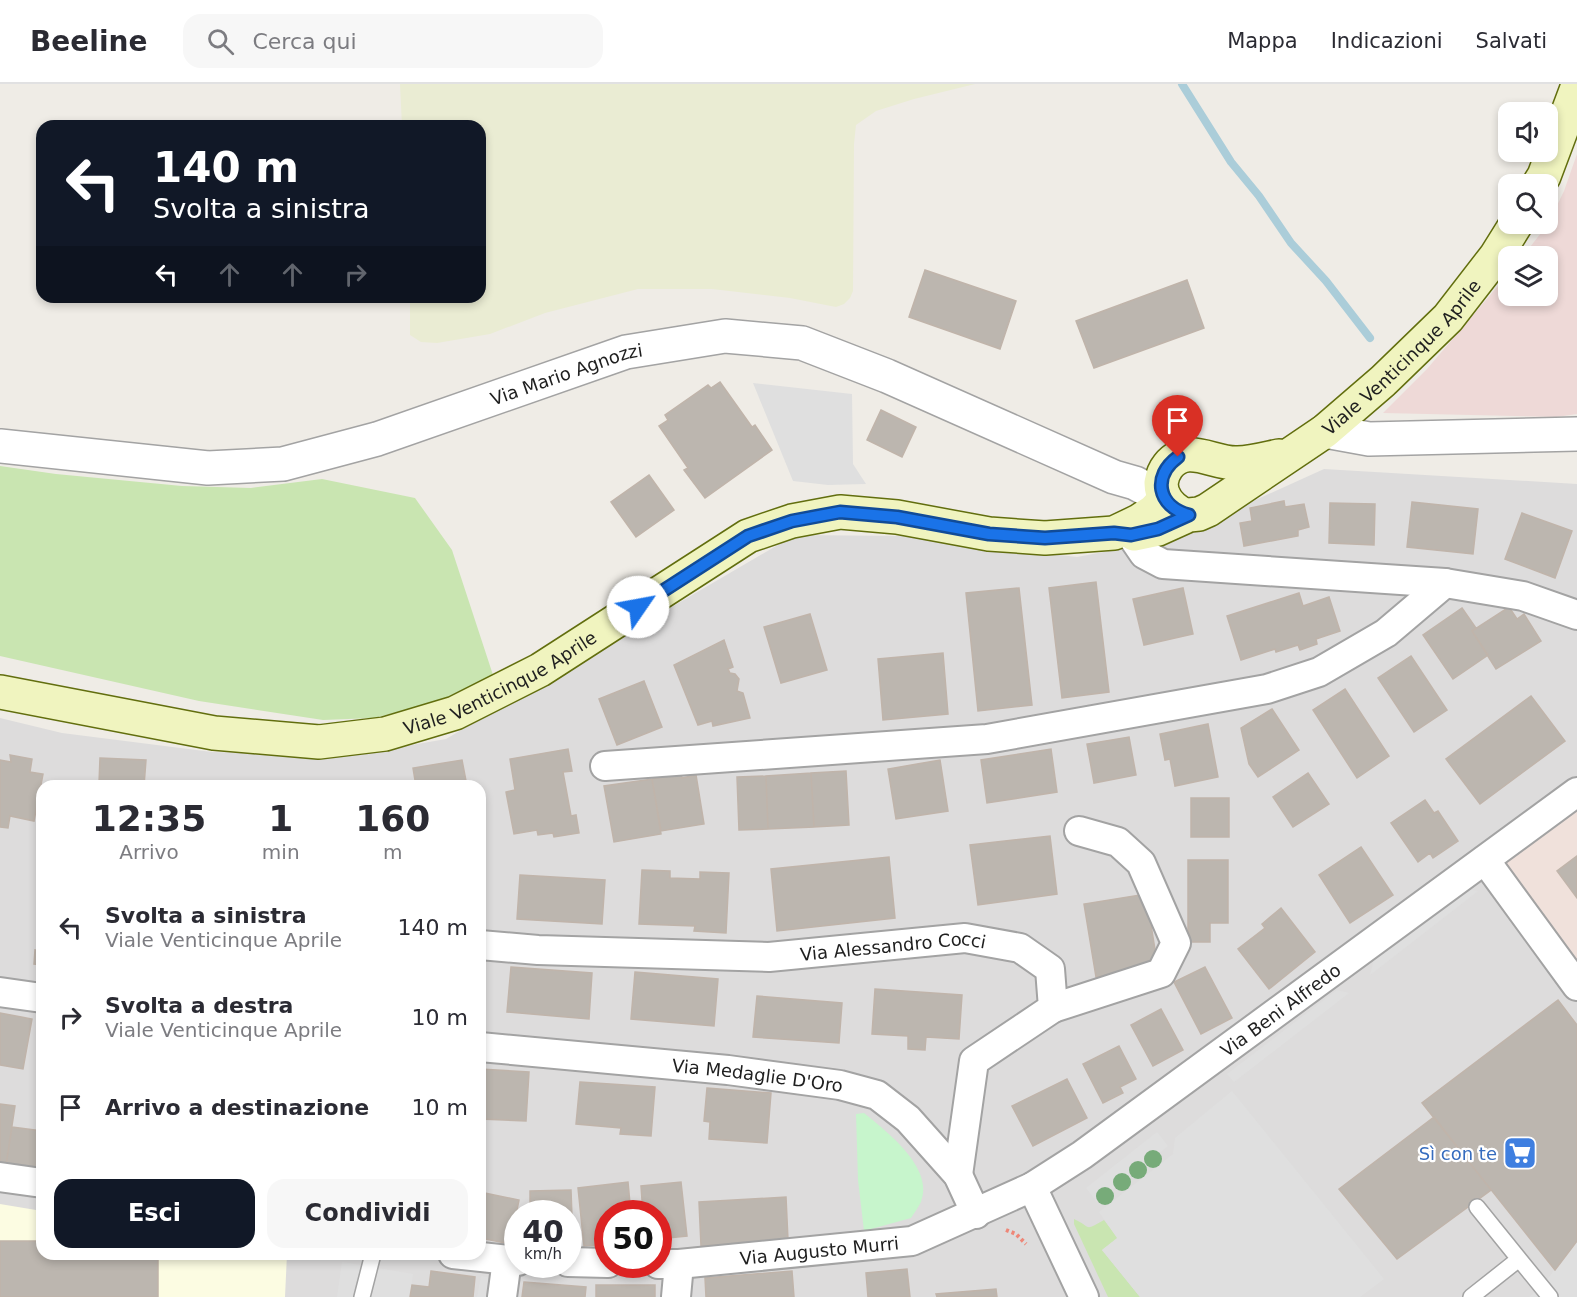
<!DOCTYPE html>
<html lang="it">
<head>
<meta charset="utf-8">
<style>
  body { margin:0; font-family:"DejaVu Sans",sans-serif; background:#f7f7f7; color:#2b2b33; height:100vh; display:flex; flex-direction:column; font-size:22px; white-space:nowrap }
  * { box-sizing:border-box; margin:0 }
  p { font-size:20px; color:#7c7c81 }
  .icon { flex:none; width:33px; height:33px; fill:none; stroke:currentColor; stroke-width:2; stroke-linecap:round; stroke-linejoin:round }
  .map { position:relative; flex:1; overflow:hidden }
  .details { position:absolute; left:36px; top:696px; width:450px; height:480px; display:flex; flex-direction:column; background:#fff; border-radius:18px; box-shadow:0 3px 9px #0003 }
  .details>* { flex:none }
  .top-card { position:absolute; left:36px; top:36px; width:450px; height:183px; border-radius:18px; box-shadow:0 3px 9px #0003; background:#111827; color:#fff; overflow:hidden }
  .controls { position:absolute; left:1498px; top:18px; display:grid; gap:12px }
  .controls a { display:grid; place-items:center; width:60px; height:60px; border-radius:12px; background:#fff; box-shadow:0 3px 9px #0003; font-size:30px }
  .speed { position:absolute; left:504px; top:1116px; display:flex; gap:12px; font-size:30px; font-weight:700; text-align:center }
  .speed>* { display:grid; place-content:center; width:78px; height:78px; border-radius:50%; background:#fff; box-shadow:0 3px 9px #0003; line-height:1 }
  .speed small { font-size:15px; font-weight:400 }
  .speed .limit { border:9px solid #d22; background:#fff; color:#111 }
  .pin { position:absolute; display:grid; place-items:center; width:51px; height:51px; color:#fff; margin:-62px -26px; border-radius:50% 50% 50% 0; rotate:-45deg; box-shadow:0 0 6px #0007 }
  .pin .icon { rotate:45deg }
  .me { position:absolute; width:66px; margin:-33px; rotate:57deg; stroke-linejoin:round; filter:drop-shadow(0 0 4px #0008) }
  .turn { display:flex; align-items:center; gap:21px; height:126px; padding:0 18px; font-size:27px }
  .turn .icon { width:78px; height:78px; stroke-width:2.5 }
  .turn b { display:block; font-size:42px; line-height:51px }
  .lanes { display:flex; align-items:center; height:57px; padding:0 18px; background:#0003; justify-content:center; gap:30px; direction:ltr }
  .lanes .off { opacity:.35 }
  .eta { display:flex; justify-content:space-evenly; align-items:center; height:102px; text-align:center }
  .eta b { font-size:36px; font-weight:800; line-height:42px }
  .cta { display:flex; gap:12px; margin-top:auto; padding:12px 18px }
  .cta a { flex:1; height:69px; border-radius:18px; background:#111827; color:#fff; font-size:24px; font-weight:800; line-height:69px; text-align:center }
  .cta a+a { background:#f7f7f7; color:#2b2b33 }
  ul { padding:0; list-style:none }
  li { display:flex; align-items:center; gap:18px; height:90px; padding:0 18px }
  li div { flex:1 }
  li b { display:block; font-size:22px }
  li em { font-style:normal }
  header { display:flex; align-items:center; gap:36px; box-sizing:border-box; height:84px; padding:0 30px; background:#fff; border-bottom:2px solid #e1e1e2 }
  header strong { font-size:28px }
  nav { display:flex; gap:33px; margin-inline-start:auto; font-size:21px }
  .search { width:420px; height:54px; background:#f7f7f7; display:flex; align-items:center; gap:15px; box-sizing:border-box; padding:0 21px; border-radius:18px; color:#7c7c81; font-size:22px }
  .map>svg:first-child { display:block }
  .residential { fill:#dddcdc; fill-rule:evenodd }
  .commercial { fill:#eed9d7 }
  .education { fill:#fcfce2 }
  .military { fill:#f0e1db }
  .farmland { fill:#eaecd3 }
  .grass { fill:#c9e5b1 }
  .park { fill:#c7f5cc }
  .parking { fill:#dfdfdf }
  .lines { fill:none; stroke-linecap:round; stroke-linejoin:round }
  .stream { stroke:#abcdd9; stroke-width:8 }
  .building { fill:#bcb6af; stroke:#c0b4aa; stroke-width:1.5 }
  .service-casing { stroke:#a3a3a3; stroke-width:18 }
  .minor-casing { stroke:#a3a3a3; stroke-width:32 }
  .tertiary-casing { stroke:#a3a3a3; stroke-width:36 }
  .secondary-casing { stroke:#626e0e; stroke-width:36 }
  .path { stroke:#ee8778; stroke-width:4; stroke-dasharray:3 3; stroke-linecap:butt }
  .service { stroke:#fff; stroke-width:15 }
  .minor { stroke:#fff; stroke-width:28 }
  .tertiary { stroke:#fff; stroke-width:33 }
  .secondary { stroke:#f0f4bf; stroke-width:33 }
  .tree { fill:#77ab79 }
  .route-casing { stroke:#114b97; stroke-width:15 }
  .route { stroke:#1a73e8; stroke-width:10 }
  .labels { text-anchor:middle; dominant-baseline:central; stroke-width:4.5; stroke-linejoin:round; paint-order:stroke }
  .street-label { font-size:18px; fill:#1f1f1f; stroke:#fff }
  .shop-label { font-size:18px; fill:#366cbe; stroke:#fff; text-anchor:end }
</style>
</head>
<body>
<header>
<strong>Beeline</strong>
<div class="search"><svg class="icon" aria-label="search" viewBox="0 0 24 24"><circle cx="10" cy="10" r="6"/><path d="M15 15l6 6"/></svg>Cerca qui</div>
<nav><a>Mappa</a><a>Indicazioni</a><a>Salvati</a></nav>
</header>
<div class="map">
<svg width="1577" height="1213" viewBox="0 0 1577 1213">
  <rect width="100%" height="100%" fill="#efece6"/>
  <path class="residential" d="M1324,385l253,15v293l-107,81 107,142v297h-1577v-579l62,15 150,19 143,3 91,-16 349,-204 108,1 174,21 90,-17zM42,702h438v468h-438zM518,1130h50v50h-50zM608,1130h50v50h-50z"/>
  <path class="commercial" d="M1577,70v260l-21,3 -173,-4 44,-44 82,-96v23h39v-40h-25l25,-32 16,-33z"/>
  <path class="education" d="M0,1120l42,7v43h245l-2,43h-285z"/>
  <path class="military" d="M1577,708v194l-92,-126z"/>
  <path class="farmland" d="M400,0h575l-61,15 -38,12 -20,14 -2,19 -1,147 -3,7 -6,6 -8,3 -46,-9 -78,-9h-74l-93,24 -55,21 -53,9 -16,-1 -11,-7v-38h70v-171h-78z"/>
  <path class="grass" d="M0,382l56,8 126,12 69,2 71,-9 93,19 37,52 41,125 -56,27 -63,16 -51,2 -124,-19 -199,-45z
    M1074,1135c18,8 9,13 30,1l14,18 -16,12 38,47h-32l-34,-73z"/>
  <path class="park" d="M864,1029c22,18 71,55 57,89 -3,6 -7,11 -10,16l-47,13 -6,-51 -2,-66z"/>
  <path class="parking" d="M753,299l99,11 1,70 13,20 -38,1 -35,-4z
    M1465,805l13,2 -108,84 4,-16z
    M1337,906l12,3 -115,89 -7,-8z
    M1232,1007l152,188 -24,18h-220l-38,-47 15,-12 -18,-26 74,-58 2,-16z
    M1157,1048l11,14 -71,56 -11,-14z
    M1577,1157v56h-48l13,-11z
    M342,1178l71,12 -3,23h-73z
    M481,1192l18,3 -3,18h-19z"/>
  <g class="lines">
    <path class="stream" d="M1182,0l49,78 28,34 32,47 35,38 44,57"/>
  </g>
  <path class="building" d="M925,186l91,31 -16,48 -91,-32z
    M1187,196l17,48 -110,40 -18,-47z
    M720,298l32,45 3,-2 17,25 -67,48 -21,-28 4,-2 -29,-42 9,-6 -3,-5 43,-30 3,3z
    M881,326l35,17 -14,30 -35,-17z
    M649,391l25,35 -38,27 -25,-35z
    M1284,417l1,6 19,-3 5,23 -11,3v6l-54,10 -4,-23 12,-2 -2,-13z
    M1412,418l66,7 -5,45 -66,-7z
    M1330,419l45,1 -1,41 -45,-2z
    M1522,429l50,18 -17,47 -50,-19z
    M1096,498l13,110 -47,6 -13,-110z
    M1019,504l13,117 -54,6 -12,-118z
    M1183,504l10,46 -49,11 -11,-46z
    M1299,509l4,13 26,-9 11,34 -24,8 1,5 -17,6 -2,-5 -22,7 -1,-3 -34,11 -14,-44z
    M1509,523l8,12 7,-5 17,27 -45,28 -24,-38z
    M1462,524l14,20 -4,3 16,24 -35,24 -30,-44z
    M810,530l17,56 -46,13 -17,-56z
    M724,556l9,27 -5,2 2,4 5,1 4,5 -2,12 6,2 7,25 -37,8 -1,-5 -14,4 -24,-60z
    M943,569l5,61 -65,6 -5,-61z
    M1411,572l36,54 -33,22 -36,-54z
    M644,597l18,46 -45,18 -18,-46z
    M1345,605l44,67 -32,22 -44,-68z
    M1531,612l34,45 -85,63 -34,-45z
    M1272,625l27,41 -41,27 -9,-13 -8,-36z
    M1208,640l10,53 -43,9 -5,-27 -5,1 -5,-26z
    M1129,653l7,38 -42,8 -7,-39z
    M568,665l4,22 -9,1 8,44 5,-1 3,18 -25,4 -1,-4 -15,2 -1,-5 -23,4 -8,-42 9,-2 -5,-31z
    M1051,665l6,43 -70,11 -6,-43z
    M10,671l22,4 -2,13 13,2 -9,47 -24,-5 -2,12 -8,-1v-67l11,2z
    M100,674l46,2 -2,26h-55l1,-4 9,1z
    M462,676l5,26h-51l-3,-18z
    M940,676l8,51 -52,8 -8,-50z
    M846,687l3,54 -35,2 -3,-54z
    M811,689l3,54 -46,2 -2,-53z
    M1308,689l21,31 -36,23 -20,-30z
    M681,690l1,4 14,-3 8,49 -43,7 -9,-52z
    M766,692l2,53 -29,1 -2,-53z
    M652,695l9,55 -47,8 -10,-56z
    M1191,714h38v39h-38z
    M1425,716l9,13 4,-2 20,30 -25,17 -3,-5 -12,9 -27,-39z
    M1050,752l7,58 -79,11 -8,-60z
    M1361,763l32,48 -43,28 -31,-48z
    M1577,772v42l-20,-27z
    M889,773l6,61 -118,13 -6,-62z
    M1188,776h40v63h-18v19h-22z
    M642,786l28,1v7l30,1v-7l29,1 -3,60 -32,-2 1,-5 -56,-2z
    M480,787h2l-1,43h-1z
    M520,791l85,5 -3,44 -85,-5z
    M1146,810l12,74 -62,9 -12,-73z
    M1281,824l34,44 -46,37 -31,-40 27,-21 -3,-4z
    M42,855v26l-8,-1 1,-14 6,1z
    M511,883l81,6 -3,46 -82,-7z
    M1205,883l27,51 -31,16 -27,-52z
    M635,888l83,7 -4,47 -83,-7z
    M875,905l87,6 -3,44 -33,-2 -1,13 -17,-1v-13l-36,-2z
    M757,912l85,7 -3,40 -86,-6z
    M1558,916l19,25v216l-22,29 -133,-167z
    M1161,925l22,41 -30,16 -22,-41z
    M0,929l32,6 -9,50 -23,-4z
    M1119,962l17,33 -16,8 3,6 -20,10 -20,-39z
    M480,985l49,3 -3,49 -46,-2z
    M1067,995l20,39 -54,28 -21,-40z
    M580,998l75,5 -4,49 -31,-2 1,-6 -45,-4z
    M707,1004l64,5 -4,50 -58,-4 1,-17 -6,-1z
    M0,1020l15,2 -9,59 -6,-1z
    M1434,1033l57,73 -94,69 -58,-70z
    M12,1043l30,4v39l-36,-5z
    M628,1098l3,32h-23v30l-24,2 -6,-58z
    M681,1098l6,54 -29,3v-25h-15l-2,-28z
    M571,1106l2,55h-5v-31h-38v-23z
    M480,1108l39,8 -9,44 -30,-6z
    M786,1113l2,43 -87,6 -2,-44z
    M0,1157h42v13h116v43h-158z
    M907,1185l3,28h-42l-2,-24z
    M431,1187l44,6 -2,20h-63l2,-12 17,2z
    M792,1187l2,26h-88l-1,-19z
    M524,1198l62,5 -1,10h-63z
    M596,1201h59v12h-59z
    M996,1205l1,8h-60l-1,-3z"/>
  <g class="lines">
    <defs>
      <path id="service" d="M1477,1123l42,52
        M362,1213l11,-43
        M1471,1213l48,-38 31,38"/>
      <g id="minor">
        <path d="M1131,451l13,19 19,10 282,19 78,13 54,19"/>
        <path d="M605,682l382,-27 280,-50 52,-17 67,-39 59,-50"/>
        <path d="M1485,776l92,126"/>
        <path id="s1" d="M480,861l58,5 231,7 196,-19 55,10 30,21 3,39 -79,53 -16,114"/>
        <path d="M0,908l42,6"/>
        <path d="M1053,924l108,-35 15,-30 -35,-80 -23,-21 -39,-11"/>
        <path id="s2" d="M480,963l248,23 112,15 37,10 31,24 50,56 18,39"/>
        <path d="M0,1093l42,6"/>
        <path d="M1032,1103l52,110"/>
        <path d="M453,1170l65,7"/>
        <path d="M568,1178l40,1"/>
        <path id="s3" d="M658,1180h21l233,-23 120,-54 50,-32 495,-363"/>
        <path d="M502,1213l5,-37"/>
        <path d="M676,1213l3,-33"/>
      </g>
      <g id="tertiary">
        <path d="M1325,347l44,8 208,-5"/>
        <path id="s4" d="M0,362l208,22 75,-4 94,-25 249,-87 99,-16 77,7 85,33 227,101 21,6 30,16"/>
      </g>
      <g id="secondary">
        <path d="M1539,100l5,-8 33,-88"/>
        <path d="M1180,429c-11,-7 -19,-16 -19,-30 1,-6 3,-12 7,-17 19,-24 45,-2 69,-3 14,0 28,-4 42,-7"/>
        <path id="s5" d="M1134,450l24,-5 31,-14 10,-1 9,-4 117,-79 58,-50 65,-63 48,-62 20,-32"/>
        <path id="s6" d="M0,608l214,41 105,9 66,-8 70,-21 85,-43 208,-134 44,-15 48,-9 57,5 92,17 56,4 69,-5 25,-12 15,-10 11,-12"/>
      </g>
    </defs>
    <use href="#service" class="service-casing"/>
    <use href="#minor" class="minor-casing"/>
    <use href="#tertiary" class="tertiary-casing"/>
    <use href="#secondary" class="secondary-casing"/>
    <path class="path" d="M1006,1146l10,4 10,10"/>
    <use href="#service" class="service"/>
    <use href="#minor" class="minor"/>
    <use href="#tertiary" class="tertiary"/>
    <use href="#secondary" class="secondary"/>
  </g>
  <g class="tree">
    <circle cx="1153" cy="1075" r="9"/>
    <circle cx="1138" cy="1086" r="9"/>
    <circle cx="1122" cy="1098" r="9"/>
    <circle cx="1105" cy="1112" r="9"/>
  </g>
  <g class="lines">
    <defs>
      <path id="route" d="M638,523l110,-71 44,-15 48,-9 57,5 92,17 56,4 69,-5 17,2 27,-6 31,-14c-32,-9 -37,-39 -11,-58"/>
    </defs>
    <use href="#route" class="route-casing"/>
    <use href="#route" class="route"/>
  </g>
  <defs>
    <symbol id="supermarket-square" viewBox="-11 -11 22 22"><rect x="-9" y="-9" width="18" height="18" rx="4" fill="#3f7fe0" stroke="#fff"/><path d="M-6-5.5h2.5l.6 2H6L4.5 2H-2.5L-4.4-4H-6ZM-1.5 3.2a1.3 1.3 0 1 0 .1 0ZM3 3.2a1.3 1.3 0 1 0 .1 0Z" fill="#fff"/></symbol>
  </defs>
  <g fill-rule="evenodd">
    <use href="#supermarket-square" x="1501" y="1050" width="38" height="38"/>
  </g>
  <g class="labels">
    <g class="street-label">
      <text stroke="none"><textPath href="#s5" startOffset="326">Viale Venticinque Aprile</textPath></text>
      <text stroke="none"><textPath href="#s4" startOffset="582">Via Mario Agnozzi</textPath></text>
      <text stroke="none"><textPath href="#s6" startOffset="516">Viale Venticinque Aprile</textPath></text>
      <text stroke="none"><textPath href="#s1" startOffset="414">Via Alessandro Cocci</textPath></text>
      <text stroke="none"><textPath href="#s3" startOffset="692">Via Beni Alfredo</textPath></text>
      <text stroke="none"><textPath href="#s2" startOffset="279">Via Medaglie D'Oro</textPath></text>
      <text stroke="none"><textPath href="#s3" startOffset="162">Via Augusto Murri</textPath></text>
    </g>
    <g class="shop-label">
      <text x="1497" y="1069">Sì con te</text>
    </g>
  </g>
</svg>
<div class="controls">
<a><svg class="icon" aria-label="sound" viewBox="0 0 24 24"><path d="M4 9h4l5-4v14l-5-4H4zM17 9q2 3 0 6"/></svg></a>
<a><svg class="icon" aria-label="search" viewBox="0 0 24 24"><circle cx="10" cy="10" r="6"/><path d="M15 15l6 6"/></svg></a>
<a><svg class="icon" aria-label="layers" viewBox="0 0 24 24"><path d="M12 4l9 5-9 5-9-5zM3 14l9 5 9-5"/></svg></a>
</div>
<div class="speed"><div>40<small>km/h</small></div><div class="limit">50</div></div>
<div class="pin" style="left:1178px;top:373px;background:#d93025"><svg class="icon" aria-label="arrive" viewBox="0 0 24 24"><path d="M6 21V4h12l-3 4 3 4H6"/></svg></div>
<svg class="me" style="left:638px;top:523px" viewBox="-20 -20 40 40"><circle r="19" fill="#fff"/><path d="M0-13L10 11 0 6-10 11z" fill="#1a73e8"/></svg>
<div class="top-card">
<div class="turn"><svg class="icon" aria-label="left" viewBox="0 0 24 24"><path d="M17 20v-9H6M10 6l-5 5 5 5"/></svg><div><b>140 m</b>Svolta a sinistra</div></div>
<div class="lanes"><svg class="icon" aria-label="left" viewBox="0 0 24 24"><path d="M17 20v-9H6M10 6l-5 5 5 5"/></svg><svg class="icon off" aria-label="ahead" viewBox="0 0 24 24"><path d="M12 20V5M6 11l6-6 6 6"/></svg><svg class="icon off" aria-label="ahead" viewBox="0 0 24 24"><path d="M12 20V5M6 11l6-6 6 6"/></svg><svg class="icon off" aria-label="right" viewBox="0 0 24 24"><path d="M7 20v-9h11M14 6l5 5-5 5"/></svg></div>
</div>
<section class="details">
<div class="eta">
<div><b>12:35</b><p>Arrivo</p></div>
<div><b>1</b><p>min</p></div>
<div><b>160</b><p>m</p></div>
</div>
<ul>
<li><svg class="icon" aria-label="left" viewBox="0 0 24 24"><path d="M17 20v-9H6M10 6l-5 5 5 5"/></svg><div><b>Svolta a sinistra</b><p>Viale Venticinque Aprile</p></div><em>140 m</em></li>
<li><svg class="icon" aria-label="right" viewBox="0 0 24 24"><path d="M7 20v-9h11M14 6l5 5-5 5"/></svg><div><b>Svolta a destra</b><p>Viale Venticinque Aprile</p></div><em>10 m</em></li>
<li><svg class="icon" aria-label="arrive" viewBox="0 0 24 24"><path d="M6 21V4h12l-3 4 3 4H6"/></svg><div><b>Arrivo a destinazione</b></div><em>10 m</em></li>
</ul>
<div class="cta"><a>Esci</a><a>Condividi</a></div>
</section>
</div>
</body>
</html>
